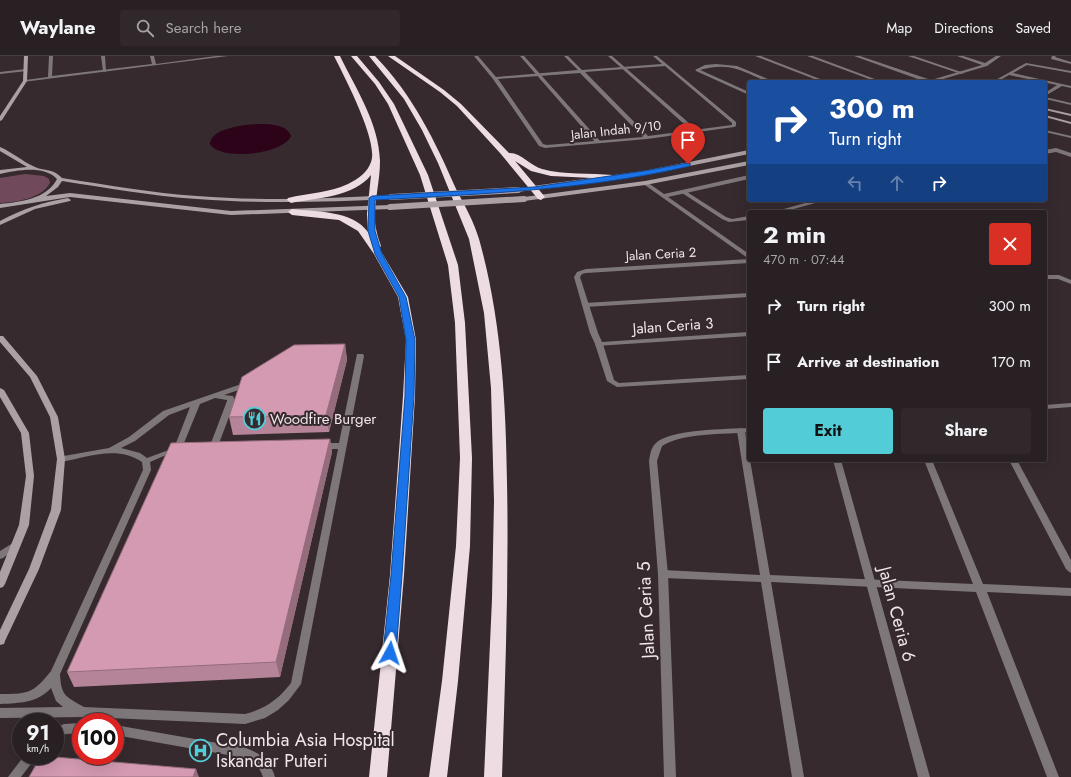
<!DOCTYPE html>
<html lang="en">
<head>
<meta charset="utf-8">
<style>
  body { margin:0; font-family:Jost,sans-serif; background:#30282b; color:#f1f3f6; height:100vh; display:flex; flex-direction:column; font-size:15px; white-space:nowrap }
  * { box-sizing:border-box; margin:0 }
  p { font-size:13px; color:#a5a3a6 }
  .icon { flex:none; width:22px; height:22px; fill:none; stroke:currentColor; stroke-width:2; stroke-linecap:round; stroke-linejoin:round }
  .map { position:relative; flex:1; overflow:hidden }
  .panel { position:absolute; left:747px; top:154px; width:300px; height:252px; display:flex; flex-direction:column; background:#282023; border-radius:4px; box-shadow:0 4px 16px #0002,0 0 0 1px #443e41 }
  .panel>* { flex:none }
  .hud { position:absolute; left:747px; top:24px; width:300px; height:122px; border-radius:4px; box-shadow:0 4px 16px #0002,0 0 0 1px #443e41; background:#1a4fa0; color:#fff; overflow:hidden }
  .speed { position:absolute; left:12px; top:657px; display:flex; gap:8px; font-size:20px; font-weight:700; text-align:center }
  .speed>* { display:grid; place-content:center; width:52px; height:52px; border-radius:50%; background:#282023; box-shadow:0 4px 16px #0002,0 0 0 1px #443e41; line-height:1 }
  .speed small { font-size:10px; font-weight:400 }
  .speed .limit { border:6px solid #d22; background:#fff; color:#111 }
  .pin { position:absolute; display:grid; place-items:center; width:34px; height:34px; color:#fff; margin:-41px -17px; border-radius:50% 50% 50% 0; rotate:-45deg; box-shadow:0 0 4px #0007 }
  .pin .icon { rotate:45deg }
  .me { position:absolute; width:44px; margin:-22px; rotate:5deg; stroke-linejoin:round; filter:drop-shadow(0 0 3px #0008) }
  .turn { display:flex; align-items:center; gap:14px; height:84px; padding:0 16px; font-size:18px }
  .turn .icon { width:52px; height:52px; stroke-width:2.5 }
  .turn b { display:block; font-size:28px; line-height:34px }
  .lanes { display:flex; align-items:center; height:38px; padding:0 16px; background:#0003; justify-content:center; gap:20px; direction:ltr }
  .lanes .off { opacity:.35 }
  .round { display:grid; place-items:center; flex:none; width:42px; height:42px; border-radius:4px; background:#30282b }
  .summary { display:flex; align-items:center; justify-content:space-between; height:68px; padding:0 16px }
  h1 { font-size:24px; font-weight:700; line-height:30px }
  .primary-button { display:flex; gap:8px; margin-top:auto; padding:8px 16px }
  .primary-button a { flex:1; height:46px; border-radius:4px; background:#52ccd6; color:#111; font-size:16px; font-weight:700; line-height:46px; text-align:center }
  .primary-button a+a { background:#30282b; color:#f1f3f6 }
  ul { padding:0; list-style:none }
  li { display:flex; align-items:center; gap:12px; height:56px; padding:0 16px }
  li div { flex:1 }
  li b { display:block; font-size:15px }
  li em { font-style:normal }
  header { display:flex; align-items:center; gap:24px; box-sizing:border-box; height:56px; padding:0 20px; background:#282023; border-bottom:1px solid #443e41 }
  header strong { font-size:19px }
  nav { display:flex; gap:22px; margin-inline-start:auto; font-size:14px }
  .search { width:280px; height:36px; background:#30282b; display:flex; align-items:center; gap:10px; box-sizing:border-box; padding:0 14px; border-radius:4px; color:#a5a3a6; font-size:15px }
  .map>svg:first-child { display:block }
  .green { fill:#704a5a }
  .water { fill:#2d0319 }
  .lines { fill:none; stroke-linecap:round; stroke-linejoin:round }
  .lane { fill:#7e7779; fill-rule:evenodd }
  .street { fill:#7e7779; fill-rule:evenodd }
  .secondary { fill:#aba0a4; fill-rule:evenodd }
  .highway { fill:#eddde3; fill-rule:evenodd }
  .secondary-bridge { stroke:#aba0a4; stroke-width:6 }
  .wall { fill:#b58498 }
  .shaded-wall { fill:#946c7c }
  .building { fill:#d39ab1; stroke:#946c7c }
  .route { fill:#1a73e8; stroke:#114b97 }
  .labels { text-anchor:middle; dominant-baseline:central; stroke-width:4; stroke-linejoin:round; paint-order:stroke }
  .far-street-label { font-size:13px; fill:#efe7ea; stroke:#362a2f }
  .street-label { font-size:15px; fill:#efe7ea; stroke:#362a2f }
  .poi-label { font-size:15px; fill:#efe7ea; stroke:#362a2f; text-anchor:start }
  .near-street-label { font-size:18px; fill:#efe7ea; stroke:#362a2f }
  .near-poi-label { font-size:18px; fill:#efe7ea; stroke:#362a2f; text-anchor:start }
</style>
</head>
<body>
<header>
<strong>Waylane</strong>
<div class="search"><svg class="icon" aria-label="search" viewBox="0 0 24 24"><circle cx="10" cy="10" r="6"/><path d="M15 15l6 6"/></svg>Search here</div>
<nav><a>Map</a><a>Directions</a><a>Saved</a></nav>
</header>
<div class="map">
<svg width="1071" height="721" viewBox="0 0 1071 721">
  <rect width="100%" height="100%" fill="#362a2f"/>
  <path class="green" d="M25,118l19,2 5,3 1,4c-9,16 -34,19 -50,20v-25z"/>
  <path class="water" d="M245,69c13,-1 41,-4 46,11 -8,19 -71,25 -81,8 1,-14 25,-17 35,-19z"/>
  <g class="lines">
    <path class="lane" d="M101,0h4l1,16 -3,-1z
      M520,0h4l76,85v2h-4z
      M608,0h4l85,74v2h-4z
      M807,0h6l70,26h-6z
      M908,0h6l50,17 -3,1z
      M1052,0h4l-1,1 16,5v2l-20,-5z
      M1026,7l45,8v2l-44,-8 -14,8 58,13v2l-9,-2 -17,10v-3l12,-8 -48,-10 -12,7h-5z
      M716,8l21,2 38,16c-8,0 -14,-3 -21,-6 -22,-10 -33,-12 -57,-5l-2,-1 10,-5z
      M26,13l2,1 -1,1 -27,3v-2z
      M1045,41l26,6v2l-26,-6z
      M1056,92l15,5v4l-15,-5 -11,2v-4z
      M684,134l42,27 6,2 17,-3v4l-20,2 -7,-3 -40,-26 -1,-1z
      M816,144h10l-43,12h-10z
      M1045,219h14l12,5v4l-13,-5h-13z
      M749,237v4l-164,10 -3,-2 3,-2z
      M596,286h3l4,2 11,36 5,3 130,-8v4l-132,8 -10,-6 -12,-37z
      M357,298h6l1,2 -63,328 -12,16 -11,10 -13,8 -20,6 -158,-7 -87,1v-10l63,-1 -7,-6 -5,-13c-14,15 -31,15 -51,16v-10c27,0 33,0 51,-23l92,-201 -1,-8c-24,-17 -55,-5 -81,0l-3,-1 -1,-2 1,-2 51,-9 20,-11 34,-26 87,-30h3l1,2 -1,2 -29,10 9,1 2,5 -17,45 -10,5 -4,-3 7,-5 16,-42v-1l-12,-2 -15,6 -16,39 1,4 -1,2h-4l-30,13 1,8 -91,204c1,23 7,23 24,33l161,7c20,-5 34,-15 46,-31l47,-234h-17l-4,-3 4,-3h18zM190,351l-14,36 1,4 -30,11 -7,-5 -19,-5 14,-7 34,-26z
      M741,372l4,3 4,29h1l20,115 203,9 -49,-124h8l51,124 88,4v8l-84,-4 72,185h-12l-71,-185 -205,-10 33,195h-12l-31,-195 -98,-4 -3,-1 -2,-3 2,-3 3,-1 97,5 -23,-144z
      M16,485l3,1 2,2 -2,2 -16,12 -3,1v-8z
      M81,667v10l-15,1 -11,5v-11l9,-4z
      M115,669l131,23c16,6 24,13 29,29h-12c-3,-10 -9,-15 -18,-19l-130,-23z
      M24,700h13l-16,21h-13z"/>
    <path class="street" d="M49,0h4l-1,20 100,-12 -2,-8h4l2,8 60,-8h12l-205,26v-1l2,-1 23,-3z
      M474,0h4l18,21 82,-7 -14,-14h4l14,14 80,-6 -9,-8h4l79,66v4l-2,1 -87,12 -102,9 -6,-2 -46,-67zM665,10l67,57v2l-84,11 -63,-64zM580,17l63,64 -96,8 -4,-1 -45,-65z
      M755,0h6l67,26h-6z
      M854,0h6l71,24 51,-15 -25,-9h6l22,7 11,-7h5l-14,10 -54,16h-7z
      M696,13h2l51,23v3l-53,-24z
      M1045,74l26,6v2l-26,-6z
      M749,119v4l-81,18 81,57v5l-107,-76 5,-1 17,12z
      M749,203v4l-163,10 -4,1 -2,3 18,56 4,9 147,-10v4l-153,10 -6,-13 -16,-56 3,-5 9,-3z
      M1071,347v4l-26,2v-4z
      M749,372v4c-27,3 -64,0 -87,14l-5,15 11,113 8,203h-12l-6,-203 -9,-113c1,-6 2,-13 6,-17 13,-15 74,-15 94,-16z
      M833,404h8l89,317h-12z
      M1009,404h8l54,100v13l-3,-2 -2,-2z"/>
    <path class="secondary" d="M24,0h4l-1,25 -25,39 -2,1v-5l23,-35z
      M1045,52l26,6v2l-26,-6z
      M1045,59l26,7v2l-26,-7z
      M0,91c12,5 22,14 33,19 11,6 18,1 29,12 45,7 90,15 135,18 65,5 129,3 194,-1l3,2 -3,2c-65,3 -129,5 -194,0 -45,-3 -90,-11 -135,-18l-4,6 -12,9 24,-3 161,18 159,-6 3,2 -3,2 -159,6 -161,-18 -70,11v-4c20,-2 47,-5 57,-25 -13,-14 -40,-9 -57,-5v-4l27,-3 -27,-16z
      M749,94v4l-105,21 -126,17 -3,-2 3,-2 126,-17z
      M749,105v4l-104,20 -121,16 -3,-2 3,-2 121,-16z
      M68,142l3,2 -1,1 -35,8 -35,16v-4c22,-12 44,-19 68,-23z
      M0,280h3l34,40 21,41 7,42 -4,51 -22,59 -34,72 -1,3 -4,1v-15l29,-61 22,-59 6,-51 -7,-42 -20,-40 -30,-35z
      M0,332l4,2 25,43 5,43 -5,49 -24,59 -2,3 -3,1v-16l19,-47 7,-49 -5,-43 -21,-36z"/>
    <path class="highway" d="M334,0h6c16,33 39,67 40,105 0,21 -6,41 -5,61 1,9 3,16 6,24l-2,2 29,49 8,43 -1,56 -11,179 -17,202h-18l21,-202 13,-179 3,-56 -8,-43 -24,-43 -16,-23 -19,-11 -47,-5 -4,-3 4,-3c24,3 60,1 76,23l-1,-18 4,-39c-17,22 -55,23 -80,28l-4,-3 1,-2c20,-5 41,-5 60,-14 10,-5 19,-11 23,-22 8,-20 -27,-86 -37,-106z
      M351,0h6l22,26 15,22 34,71 30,90 7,58 7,135 -2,88 -12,135 -11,96h-18l13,-96 14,-135 4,-88 -5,-135 -7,-58 -28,-90 -32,-71 -13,-20z
      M369,0h6c38,39 60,85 82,135 8,15 17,31 22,48 22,78 27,162 28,243 2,99 -2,197 -5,295h-18l8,-178 2,-98 -3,-113 -7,-75 -15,-74 -31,-76 -16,-33 -18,-31z
      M388,0h7l49,34 17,14 48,49c11,-1 22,13 33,16 22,6 48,4 71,6l4,2 -4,2 -62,-3 -20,-5 -16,-10 30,36 -4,3 -3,-1 -38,-46 -43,-47 -17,-14z"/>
    <path class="secondary-bridge" d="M391,141l127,-7
      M390,151l134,-8"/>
  </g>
  <path class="wall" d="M345,288l2,16 -18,72 -96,3 -4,-18z
    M330,383l2,13 -52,225 -206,10 -7,-15z"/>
  <path class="shaded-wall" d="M345,288l2,16 -18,72 -3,-17z
    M330,383l2,13 -52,225 -4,-15z
    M196,713l3,8h-6z"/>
  <path class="building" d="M345,288l-19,71 -97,2 13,-40 52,-32z
    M330,383l-54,223 -209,10 104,-229z
    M41,700h2l153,13 -3,8h-164z"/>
  <path class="route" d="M688,107h2v3c-103,24 -209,28 -315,34v31l7,23 24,43 9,43 -1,56 -12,179 -6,78 -2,3 -4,2 -5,-2 -2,-3 8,-78 14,-179 1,-56 -7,-43 -24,-43 -7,-23 1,-33 3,-2 162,-9 110,-16z"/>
  <defs>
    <symbol id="restaurant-ring" viewBox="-11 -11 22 22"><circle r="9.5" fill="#362a2f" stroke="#52ccd6" stroke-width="1.5"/><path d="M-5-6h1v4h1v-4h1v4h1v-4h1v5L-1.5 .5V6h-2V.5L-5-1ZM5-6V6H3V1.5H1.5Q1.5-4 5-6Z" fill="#52ccd6"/></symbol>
    <symbol id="hospital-ring" viewBox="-11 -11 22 22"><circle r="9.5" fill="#362a2f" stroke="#52ccd6" stroke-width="1.5"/><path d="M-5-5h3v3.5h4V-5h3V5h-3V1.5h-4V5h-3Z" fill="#52ccd6"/></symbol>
  </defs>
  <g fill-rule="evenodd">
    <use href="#restaurant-ring" x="242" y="350" width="25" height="25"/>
    <use href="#hospital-ring" x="188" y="682" width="25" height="25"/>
  </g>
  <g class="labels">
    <g class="far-street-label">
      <text transform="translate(616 74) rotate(-6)">Jalan Indah 9/10</text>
      <text transform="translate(661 198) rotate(-3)">Jalan Ceria 2</text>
    </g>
    <g class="street-label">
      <text transform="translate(673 270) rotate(-4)">Jalan Ceria 3</text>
    </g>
    <g class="poi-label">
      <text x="270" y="363">Woodfire Burger</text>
    </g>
    <g class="near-street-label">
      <text transform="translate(646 554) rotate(-93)">Jalan Ceria 5</text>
      <text transform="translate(897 558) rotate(75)">Jalan Ceria 6</text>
    </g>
    <g class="near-poi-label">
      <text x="216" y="684">Columbia Asia Hospital<tspan x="216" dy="21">Iskandar Puteri</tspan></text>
    </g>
  </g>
</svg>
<div class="speed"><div>91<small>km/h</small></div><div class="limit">100</div></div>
<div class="pin" style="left:688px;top:108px;background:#d93025"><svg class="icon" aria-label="arrive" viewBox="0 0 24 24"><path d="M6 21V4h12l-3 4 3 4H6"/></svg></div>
<svg class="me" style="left:390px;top:597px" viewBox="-20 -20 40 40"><path d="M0-17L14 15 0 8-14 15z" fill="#1a73e8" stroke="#fff" stroke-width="4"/></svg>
<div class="hud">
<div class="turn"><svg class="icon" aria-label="right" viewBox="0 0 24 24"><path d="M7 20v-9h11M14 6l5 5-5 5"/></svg><div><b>300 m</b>Turn right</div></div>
<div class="lanes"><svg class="icon off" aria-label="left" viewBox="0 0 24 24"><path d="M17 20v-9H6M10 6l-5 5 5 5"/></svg><svg class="icon off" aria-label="ahead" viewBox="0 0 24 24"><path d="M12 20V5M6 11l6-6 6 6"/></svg><svg class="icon" aria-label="right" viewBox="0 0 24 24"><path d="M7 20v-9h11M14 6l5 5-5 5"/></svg></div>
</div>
<section class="panel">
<div class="summary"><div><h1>2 min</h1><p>470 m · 07:44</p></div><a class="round" style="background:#d93025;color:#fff"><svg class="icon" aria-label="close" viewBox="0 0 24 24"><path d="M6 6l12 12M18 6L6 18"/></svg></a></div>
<ul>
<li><svg class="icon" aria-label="right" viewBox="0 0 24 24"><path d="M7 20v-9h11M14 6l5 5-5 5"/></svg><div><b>Turn right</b></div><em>300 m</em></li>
<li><svg class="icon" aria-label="arrive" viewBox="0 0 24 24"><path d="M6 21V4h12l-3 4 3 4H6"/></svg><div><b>Arrive at destination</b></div><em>170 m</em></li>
</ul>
<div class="primary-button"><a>Exit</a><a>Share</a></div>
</section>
</div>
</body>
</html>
